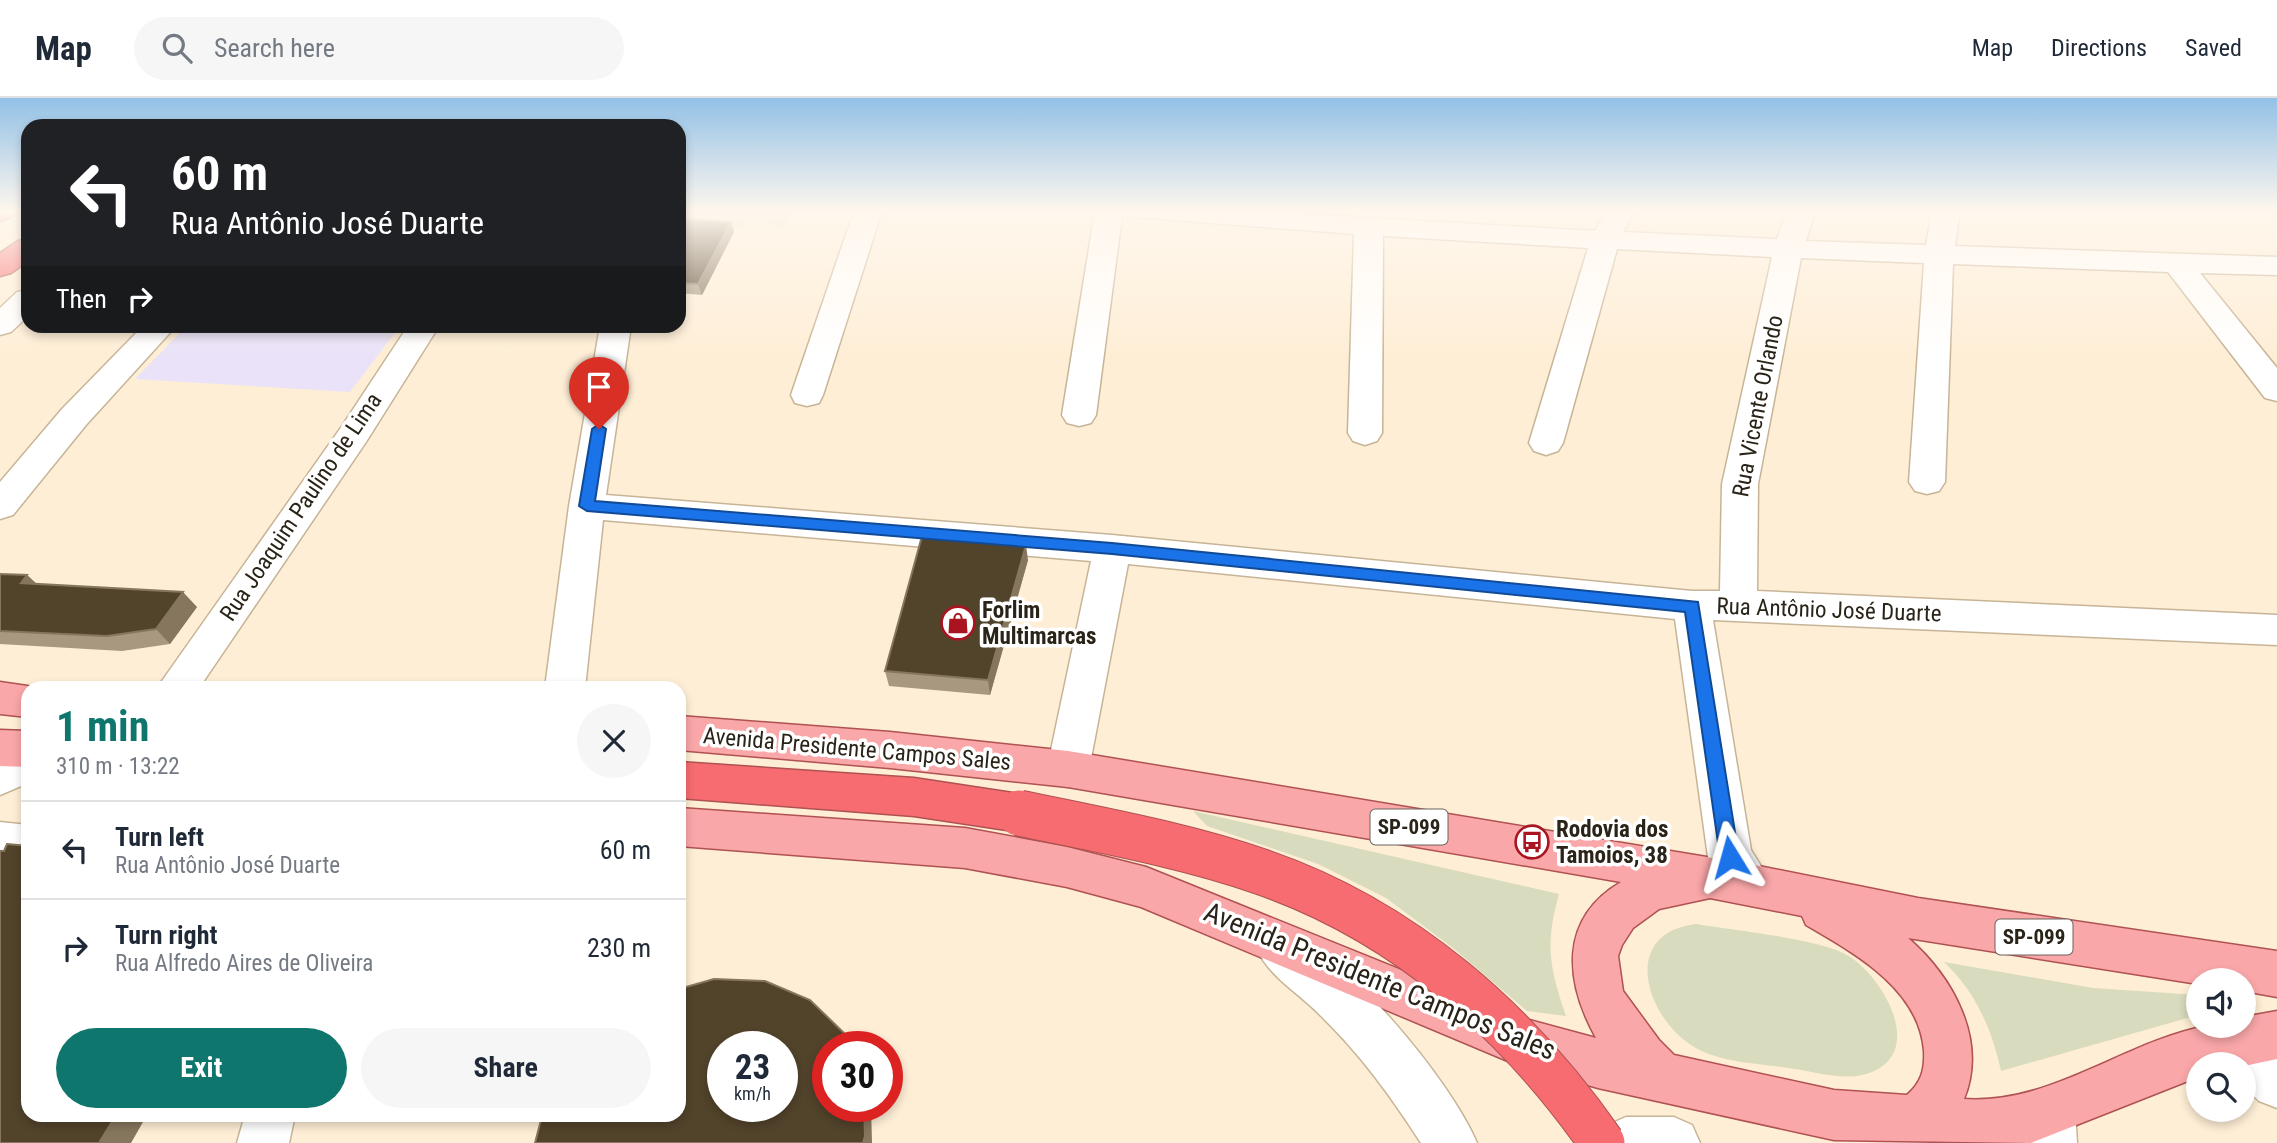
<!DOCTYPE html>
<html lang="en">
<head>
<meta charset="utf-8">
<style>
  body { margin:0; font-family:"Roboto Condensed",sans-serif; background:#f6f6f7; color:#1f2937; height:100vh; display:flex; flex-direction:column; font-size:26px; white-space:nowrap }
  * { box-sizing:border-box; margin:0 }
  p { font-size:23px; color:#747a83 }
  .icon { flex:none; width:38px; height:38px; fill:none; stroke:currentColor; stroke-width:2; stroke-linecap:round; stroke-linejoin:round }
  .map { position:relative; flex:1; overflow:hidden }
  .drawer { position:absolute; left:21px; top:583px; width:665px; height:441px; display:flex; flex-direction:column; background:#fff; border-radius:21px; box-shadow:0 4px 10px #0003 }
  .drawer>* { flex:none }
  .top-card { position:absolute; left:21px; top:21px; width:665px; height:214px; border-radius:21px; box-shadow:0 4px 10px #0003; background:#202124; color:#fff; overflow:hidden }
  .tools { position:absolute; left:2186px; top:870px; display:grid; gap:14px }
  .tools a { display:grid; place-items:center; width:70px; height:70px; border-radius:50%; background:#fff; box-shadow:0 4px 10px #0003; font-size:35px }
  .speed { position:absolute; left:707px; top:933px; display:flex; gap:14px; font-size:35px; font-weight:700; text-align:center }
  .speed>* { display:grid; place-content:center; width:91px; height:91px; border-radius:50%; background:#fff; box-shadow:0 4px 10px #0003; line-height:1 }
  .speed small { font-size:18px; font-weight:400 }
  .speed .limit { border:10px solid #d22; background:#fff; color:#111 }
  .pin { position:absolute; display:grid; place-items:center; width:60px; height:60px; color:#fff; margin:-72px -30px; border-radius:50% 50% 50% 0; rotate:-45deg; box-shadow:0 0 7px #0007 }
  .pin .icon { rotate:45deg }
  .me { position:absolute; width:77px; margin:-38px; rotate:352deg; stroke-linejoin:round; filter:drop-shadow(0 0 5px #0008) }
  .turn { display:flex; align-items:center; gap:24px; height:147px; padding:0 35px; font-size:32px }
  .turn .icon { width:91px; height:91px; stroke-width:2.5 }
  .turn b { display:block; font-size:49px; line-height:60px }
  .then { display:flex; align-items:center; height:66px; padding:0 35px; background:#0003; gap:14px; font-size:26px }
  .round { display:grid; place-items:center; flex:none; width:74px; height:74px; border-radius:37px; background:#f6f6f7 }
  .summary { display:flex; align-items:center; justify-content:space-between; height:119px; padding:0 35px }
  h1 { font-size:42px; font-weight:700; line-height:52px; color:#0f766e }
  .primary-button { display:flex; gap:14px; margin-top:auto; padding:14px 35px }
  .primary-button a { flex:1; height:80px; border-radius:42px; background:#0f766e; color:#fff; font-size:28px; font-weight:700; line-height:80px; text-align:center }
  .primary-button a+a { background:#f6f6f7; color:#1f2937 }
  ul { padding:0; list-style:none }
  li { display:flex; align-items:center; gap:21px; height:98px; padding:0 35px; border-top:2px solid #e0e1e3 }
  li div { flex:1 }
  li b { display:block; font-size:26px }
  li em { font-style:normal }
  header { display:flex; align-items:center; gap:42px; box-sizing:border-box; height:98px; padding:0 35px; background:#fff; border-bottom:2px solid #e0e1e3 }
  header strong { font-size:33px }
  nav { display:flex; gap:38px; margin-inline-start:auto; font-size:24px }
  .search { width:490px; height:63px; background:#f6f6f7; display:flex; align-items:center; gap:18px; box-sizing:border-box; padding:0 24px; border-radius:38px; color:#747a83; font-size:26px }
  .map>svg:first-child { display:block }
  .education { fill:#eae2f8 }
  .green { fill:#d9dbbe }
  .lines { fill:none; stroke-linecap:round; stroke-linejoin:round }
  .minor-casing { stroke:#c7b496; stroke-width:3 }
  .major-casing { stroke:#af5251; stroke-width:3 }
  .highway-casing { stroke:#af5251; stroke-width:3 }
  .minor { fill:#fff; fill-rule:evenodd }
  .major { fill:#faa7a9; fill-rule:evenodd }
  .highway { fill:#f66c70; fill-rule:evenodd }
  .highway-bridge-casing { stroke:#af5251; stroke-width:47; stroke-linecap:butt }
  .highway-bridge { stroke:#f66c70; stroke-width:45 }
  .wall { fill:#a89880 }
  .shaded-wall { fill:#86765e }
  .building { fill:#52432b; stroke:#86765e; stroke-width:2; fill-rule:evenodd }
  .route { fill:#1a73e8; stroke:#114b97; stroke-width:2 }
  .labels { text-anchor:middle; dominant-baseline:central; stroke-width:7; stroke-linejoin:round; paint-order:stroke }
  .shield { fill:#fff; stroke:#6a655d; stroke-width:2 }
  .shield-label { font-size:21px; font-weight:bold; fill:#2a2318 }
  .street-label { font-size:23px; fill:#2a2318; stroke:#fff }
  .poi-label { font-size:23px; font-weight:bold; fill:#2a2318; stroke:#fff; text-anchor:start }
  .near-street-label { font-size:28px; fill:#2a2318; stroke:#fff }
</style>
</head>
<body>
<header>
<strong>Map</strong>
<div class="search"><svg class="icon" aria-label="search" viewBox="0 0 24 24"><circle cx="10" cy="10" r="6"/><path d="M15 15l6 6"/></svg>Search here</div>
<nav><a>Map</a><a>Directions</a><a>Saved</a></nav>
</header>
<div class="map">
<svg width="2277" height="1045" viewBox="0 0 2277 1045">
  <rect width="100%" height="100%" fill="#feeed6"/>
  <path class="education" d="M187,228h213l-50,66 -215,-13z"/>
  <path class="green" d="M679,113h111l-6,16 -38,-6 -4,8 -47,-7 -16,19z
    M1193,713l366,83c-14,51 -10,72 7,122l-39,-5 -74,-63 -67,-50 -68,-34 -111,-38z
    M1696,826c36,6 124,15 151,31 38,22 83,104 15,120 -23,5 -50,-4 -74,-7 -31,-5 -70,-5 -97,-23 -47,-31 -70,-112 5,-121z
    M1944,864l149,26 105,7v20l-197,56c-9,-42 -26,-80 -57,-109z"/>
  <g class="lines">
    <defs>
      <path id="minor" d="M854,113h28l-59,184 -4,8 -12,3 -12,-3 -4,-8z
        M1095,113h159l341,20 11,-20h28l-11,21 154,7 10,-28h28l-9,30 120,4 6,-34h28l-5,35 322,11v18l-77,-2 77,95v33l-12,-3 -97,-126 -215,-8 -8,218 -6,9 -12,3 -12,-3 -6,-9 15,-219 -123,-5 -43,226 -1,107 520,24v30l-564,-25 38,230 21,34 -7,14 -16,6 -16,-6 -25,-41 -33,-238 -547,-55 -39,205 -6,13 -15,5 -15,-5 -6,-13 44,-208 -488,-41 -18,168h-40l24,-182 31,-180h31l-25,169 506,40 580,56h28l2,-107 50,-227 -155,-8 -54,194 -5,8 -12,4 -12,-4 -5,-8 59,-195 -205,-12 -1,197 -5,8 -12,4 -12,-4 -5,-8 6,-199 -232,-18 -26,199 -5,8 -12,3 -12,-3 -5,-8z
        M28,192v26l-17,16 -11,3v-27l17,-16z
        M143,228h33l-90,99 -73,90 -13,4v-37l62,-73z
        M408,228h31l-73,116 -167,246h-42l185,-262z
        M28,646v39l-28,12v-39z
        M0,724l28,3v40l-28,-3z
        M1280,829c64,25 170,152 197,216h-56c-31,-48 -60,-88 -101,-128 -21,-22 -51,-38 -63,-66l7,-16z
        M2212,928h18l47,25v57l-18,-7 -15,-14v-23l-40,-1 -8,-17 8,-17z
        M2050,988l18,7 7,18 2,32h-52v-32l7,-18z
        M245,1017h50l-6,28h-52z
        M1626,1019h48l18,8 8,18h-100l8,-18z"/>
      <path id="major" d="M0,584l41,6h-13v29l-28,-3z
        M679,618l211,16 178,19 681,113 169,34 359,53v46l-33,-6v-11h-46v4l-290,-46c45,39 80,102 56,161 87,6 159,-57 242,-73 12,-2 25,0 38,0v-9l33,-6v48l-33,7 -46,-2v13l-167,66 -197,-3 -236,-52 -83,-24 -374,-157 -74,-20 -102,-19 -286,-22v-38l286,20 102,19 79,20 369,149 81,22c-31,-56 -38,-119 25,-156l-553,-95 -178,-19 -211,-18zM1710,800l92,18 4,9c48,28 113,63 118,126 1,19 -3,32 -17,44l-73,-5 -160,-35 -15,-15 -36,-49 -5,-35 4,-11 11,-17 26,-19z
        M0,632l28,1v36l-28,-1z"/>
      <path id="highway" d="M0,113h16l-4,6 -12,4z
        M28,140v23l-17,12 -11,3v-23l18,-12z
        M679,664l235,16 105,16 15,6 7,13 -7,13 -15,6 -105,-16 -235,-18z"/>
    </defs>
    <use href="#minor" class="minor-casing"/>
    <use href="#major" class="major-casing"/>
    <use href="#highway" class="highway-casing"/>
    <use href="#minor" class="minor"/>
    <use href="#major" class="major"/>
    <use href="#highway" class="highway"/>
    <defs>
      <path id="highway-bridge" d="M1019,715c81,17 165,32 243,59 142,49 256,150 340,271"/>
    </defs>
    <use href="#highway-bridge" class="highway-bridge-casing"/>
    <use href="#highway-bridge" class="highway-bridge"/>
  </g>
  <path class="wall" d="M731,124l3,10 -32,63 -23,-2v-60z
    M1028,462l-38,135 -101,-9 -4,-15z
    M0,476l27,1 10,9 160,23 -27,37 -48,7 -122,-7z"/>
  <path class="shaded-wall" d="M731,124l3,10 -32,63 -4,-11z
    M1026,447l2,15 -38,135 -2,-15z
    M27,477l16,15 -22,-7z
    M183,494l14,15 -27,37 -14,-15z
    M864,1008h7l1,37h-9z
    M116,1017h31l-16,28h-32z"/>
  <path class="building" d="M687,121l44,3 -33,62 -19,-1v-50z
    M922,438l104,9 -38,135 -103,-9z
    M0,476l27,1 -6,8 162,9 -27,37 -49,7 -107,-5z
    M7,746l21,2v269h88l-17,28h-99v-292h4z
    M714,881l51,2 45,19 35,34 5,12h-22v60h36l1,30 -2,7h-328l6,-23 2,-5h136v-126zM723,948h59v60h-59z"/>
  <linearGradient id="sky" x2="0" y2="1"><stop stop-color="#92c1e7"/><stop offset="0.44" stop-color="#fff7ed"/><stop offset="1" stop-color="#fff7ed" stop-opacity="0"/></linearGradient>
  <rect width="2277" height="259" fill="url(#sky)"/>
  <path class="route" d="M599,326l7,5 -11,72 517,42 586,59 41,255 -3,6 -6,3 -7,-3 -3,-6 -35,-245 -573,-58 -525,-43 -8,-5 13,-77z"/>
  <defs>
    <symbol id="shop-ring" viewBox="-11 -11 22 22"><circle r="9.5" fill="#fff" stroke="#a91420" stroke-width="1.5"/><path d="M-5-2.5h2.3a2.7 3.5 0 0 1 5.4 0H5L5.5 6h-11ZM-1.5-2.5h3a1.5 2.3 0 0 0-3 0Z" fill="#a91420"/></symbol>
    <symbol id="bus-ring" viewBox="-11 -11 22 22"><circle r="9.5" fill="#fff" stroke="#a91420" stroke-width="1.5"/><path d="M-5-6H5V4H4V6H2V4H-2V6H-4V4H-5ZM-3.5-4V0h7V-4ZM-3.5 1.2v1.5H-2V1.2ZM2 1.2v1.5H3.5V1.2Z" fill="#a91420"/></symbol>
  </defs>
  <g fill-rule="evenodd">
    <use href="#shop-ring" x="939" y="506" width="38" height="38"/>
    <use href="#bus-ring" x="1513" y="725" width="38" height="38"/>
  </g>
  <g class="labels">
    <g class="shield">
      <rect x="1370.5" y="711.5" width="77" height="35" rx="5"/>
      <rect x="1995.5" y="821.5" width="77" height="35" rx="5"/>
    </g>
    <g class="shield-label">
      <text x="1409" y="729">SP-099</text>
      <text x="2034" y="839">SP-099</text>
    </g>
    <g class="street-label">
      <text transform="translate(1758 308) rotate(-79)">Rua Vicente Orlando</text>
      <text transform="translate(301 409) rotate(-56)">Rua Joaquim Paulino de Lima</text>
      <text transform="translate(1829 512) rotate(2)">Rua Antônio José Duarte</text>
      <text transform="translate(857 651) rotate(5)">Avenida Presidente Campos Sales</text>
    </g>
    <g class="poi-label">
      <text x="982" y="512">Forlim<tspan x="982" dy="26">Multimarcas</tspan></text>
      <text x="1556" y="731">Rodovia dos<tspan x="1556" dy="26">Tamoios, 38</tspan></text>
    </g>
    <g class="near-street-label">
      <text transform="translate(1380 883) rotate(22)">Avenida Presidente Campos Sales</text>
    </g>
  </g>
</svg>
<div class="tools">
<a><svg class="icon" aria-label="sound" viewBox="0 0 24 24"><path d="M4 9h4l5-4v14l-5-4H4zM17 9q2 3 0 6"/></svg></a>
<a><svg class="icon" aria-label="search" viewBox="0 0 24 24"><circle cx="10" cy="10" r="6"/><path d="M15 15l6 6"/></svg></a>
</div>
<div class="speed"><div>23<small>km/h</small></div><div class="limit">30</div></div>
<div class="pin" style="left:599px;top:331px;background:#d93025"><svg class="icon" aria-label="arrive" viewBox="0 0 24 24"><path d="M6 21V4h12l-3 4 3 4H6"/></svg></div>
<svg class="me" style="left:1730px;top:759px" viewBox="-20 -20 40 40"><path d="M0-17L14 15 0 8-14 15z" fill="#1a73e8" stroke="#fff" stroke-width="4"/></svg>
<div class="top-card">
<div class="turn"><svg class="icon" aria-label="left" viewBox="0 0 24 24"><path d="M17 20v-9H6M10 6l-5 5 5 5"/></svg><div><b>60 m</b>Rua Antônio José Duarte</div></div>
<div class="then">Then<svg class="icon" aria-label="right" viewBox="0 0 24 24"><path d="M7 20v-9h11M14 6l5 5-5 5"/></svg></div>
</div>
<section class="drawer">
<div class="summary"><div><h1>1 min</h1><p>310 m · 13:22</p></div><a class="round"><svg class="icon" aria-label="close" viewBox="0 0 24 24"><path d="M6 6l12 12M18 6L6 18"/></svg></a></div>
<ul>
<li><svg class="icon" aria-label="left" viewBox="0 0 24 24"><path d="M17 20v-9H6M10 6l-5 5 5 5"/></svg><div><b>Turn left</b><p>Rua Antônio José Duarte</p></div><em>60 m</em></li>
<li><svg class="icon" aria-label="right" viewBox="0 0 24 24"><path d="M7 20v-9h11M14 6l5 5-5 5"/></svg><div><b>Turn right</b><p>Rua Alfredo Aires de Oliveira</p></div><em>230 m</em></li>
</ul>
<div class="primary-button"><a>Exit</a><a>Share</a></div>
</section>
</div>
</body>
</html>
